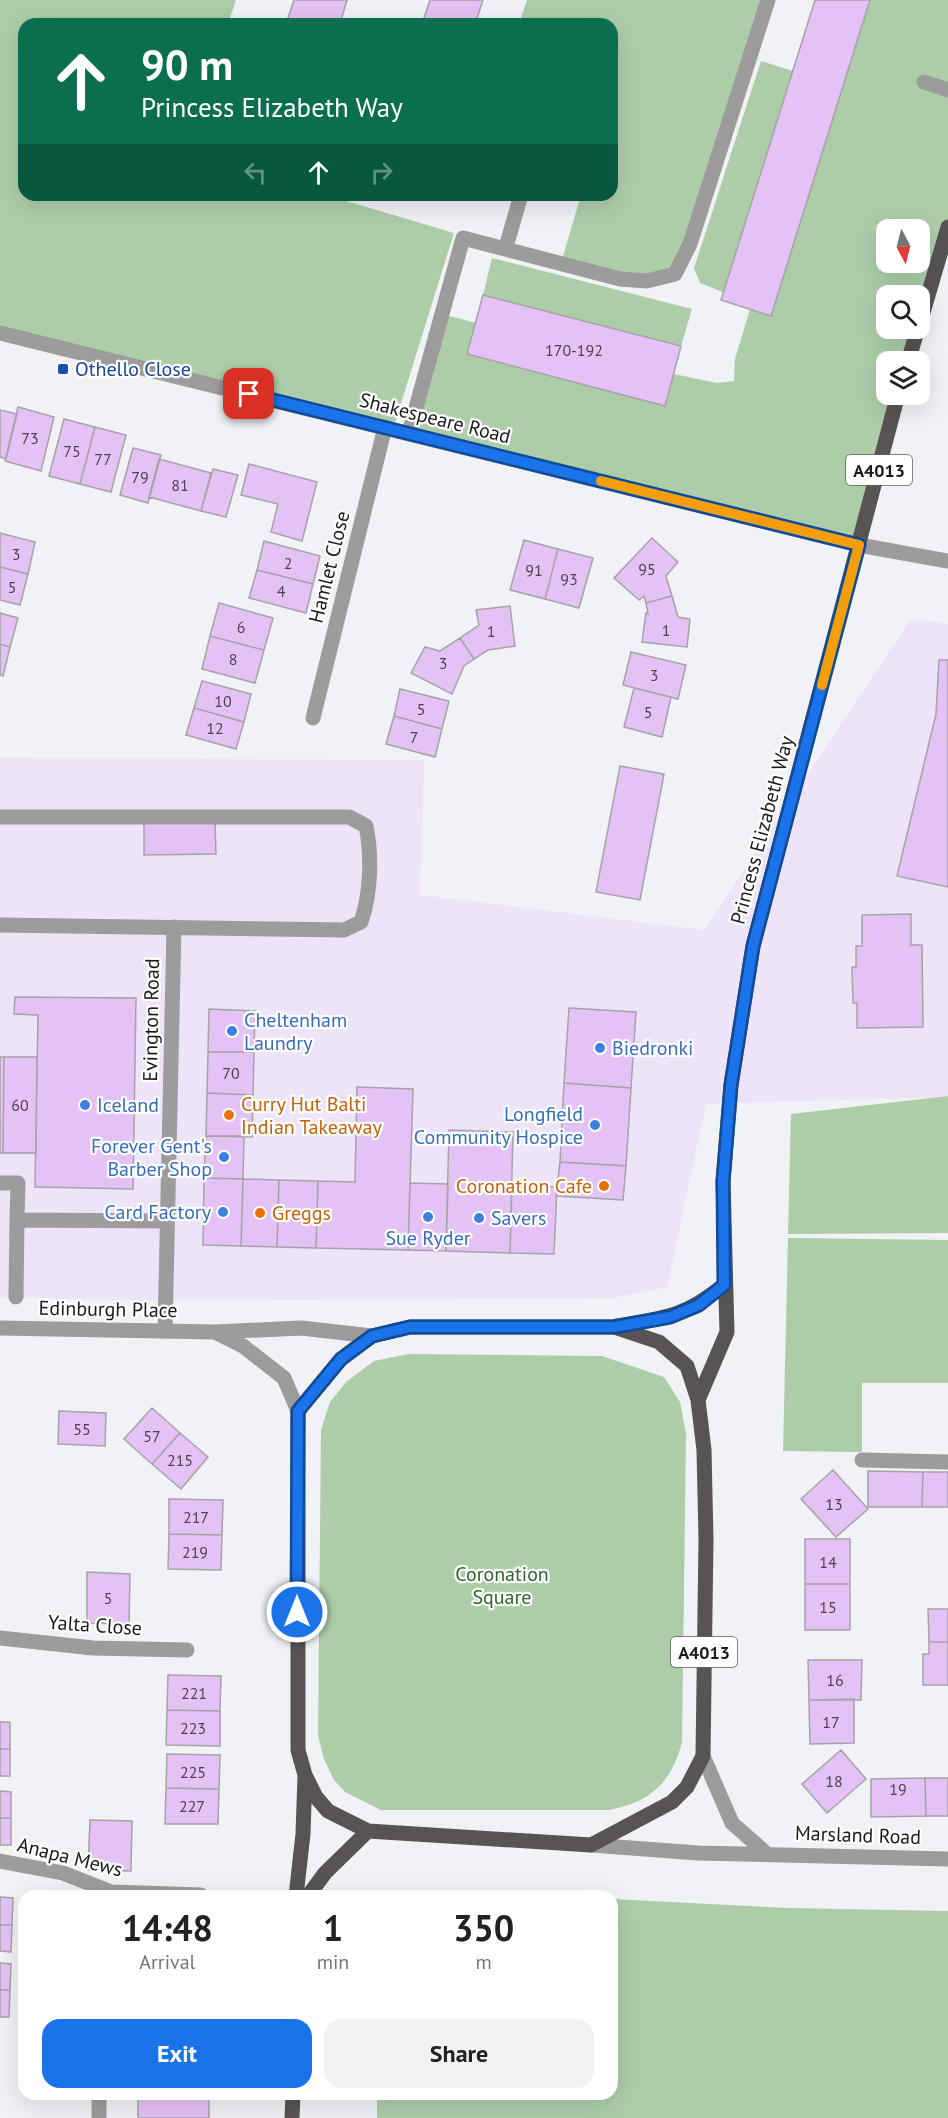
<!DOCTYPE html>
<html lang="en">
<head>
<meta charset="utf-8">
<style>
  body { margin:0; font-family:"PT Sans",sans-serif; background:#f2f2f2; color:#202124; height:100vh; display:flex; flex-direction:column; font-size:22px; white-space:nowrap }
  * { box-sizing:border-box; margin:0 }
  p { font-size:20px; color:#757577 }
  .icon { flex:none; width:33px; height:33px; fill:none; stroke:currentColor; stroke-width:2; stroke-linecap:round; stroke-linejoin:round }
  .map { position:relative; flex:1; overflow:hidden }
  .sheet { position:absolute; left:18px; top:1890px; width:600px; height:210px; display:flex; flex-direction:column; background:#fff; border-radius:18px; box-shadow:0 6px 24px #0002 }
  .sheet>* { flex:none }
  .banner { position:absolute; left:18px; top:18px; width:600px; height:183px; border-radius:18px; box-shadow:0 6px 24px #0002; background:#0b6e4f; color:#fff; overflow:hidden }
  .needle { width:39px; rotate:173deg }
  .controls { position:absolute; left:876px; top:219px; display:grid; gap:12px }
  .controls a { display:grid; place-items:center; width:54px; height:54px; border-radius:12px; background:#fff; box-shadow:0 6px 24px #0002; font-size:30px }
  .pin { position:absolute; display:grid; place-items:center; width:51px; height:51px; color:#fff; margin:-26px; border-radius:12px; box-shadow:0 3px 9px #0006 }
  .me { position:absolute; width:66px; margin:-33px; rotate:0deg; stroke-linejoin:round; filter:drop-shadow(0 0 4px #0008) }
  .turn { display:flex; align-items:center; gap:21px; height:126px; padding:0 24px; font-size:27px }
  .turn .icon { width:78px; height:78px; stroke-width:2.5 }
  .turn b { display:block; font-size:42px; line-height:51px }
  .lanes { display:flex; align-items:center; height:57px; padding:0 24px; background:#0003; justify-content:center; gap:30px; direction:ltr }
  .lanes .off { opacity:.35 }
  .eta { display:flex; justify-content:space-evenly; align-items:center; height:102px; text-align:center }
  .eta b { font-size:36px; font-weight:600; line-height:42px }
  .action { display:flex; gap:12px; margin-top:auto; padding:12px 24px }
  .action a { flex:1; height:69px; border-radius:18px; background:#1a73e8; color:#fff; font-size:24px; font-weight:600; line-height:69px; text-align:center }
  .action a+a { background:#f2f2f2; color:#202124 }
  .map>svg:first-child { display:block }
  .commercial { fill:#ede4f9 }
  .green { fill:#adcda9; fill-rule:evenodd }
  .building { fill:#e5c2f5; stroke:#a5a3a7; stroke-width:1.5 }
  .lines { fill:none; stroke-linecap:round; stroke-linejoin:round }
  .service { stroke:#9d9b9b; stroke-width:15 }
  .minor { stroke:#9d9b9b; stroke-width:15 }
  .tertiary { stroke:#9d9b9b; stroke-width:15 }
  .primary { stroke:#585454; stroke-width:15 }
  .route-casing { stroke:#114b97; stroke-width:15 }
  .route { stroke:#1a73e8; stroke-width:10 }
  .slow { stroke:#f59e0b; stroke-width:10 }
  .transit-dot { fill:#1a4fb4; stroke:#fff; stroke-width:2 }
  .shop-dot { fill:#3f7fe0; stroke:#fff; stroke-width:2 }
  .food-dot { fill:#e8710a; stroke:#fff; stroke-width:2 }
  .labels { text-anchor:middle; dominant-baseline:central; stroke-width:4.5; stroke-linejoin:round; paint-order:stroke }
  .number-label { font-size:16px; fill:#4b4351 }
  .shield { fill:#fff; stroke:#5d5e5f; stroke-width:1.5 }
  .shield-label { font-size:18px; font-weight:bold; fill:#18191a }
  .transit-label { font-size:20px; fill:#164399; stroke:#fff; text-anchor:start }
  .street-label { font-size:20px; fill:#18191a; stroke:#fff }
  .shop-label { font-size:20px; fill:#366cbe; stroke:#fff; text-anchor:start }
  .food-label { font-size:20px; fill:#c56008; stroke:#fff; text-anchor:start }
  .park-label { font-size:20px; fill:#2d6429; stroke:#fff }
</style>
</head>
<body>
<div class="map">
<svg width="948" height="2118" viewBox="0 0 948 2118">
  <rect width="100%" height="100%" fill="#f0f2f6"/>
  <path class="commercial" d="M911,619l37,5v473l-242,7 -39,183 -54,11 -467,3 -146,-4v-539l424,2 -4,135 284,35z"/>
  <path class="green" d="M0,0h236l-8,24h-204v171h302l128,38 -61,196 -393,-96z
    M527,0h241l-78,244 -28,35 -101,-16 20,-68h31v-171h-93z
    M870,0h78v227l-28,96v-27h-34v32l32,1 -10,32 -22,1v32l12,1 -39,150 -450,-112 33,-119 34,9 -8,31 197,52 9,-32 43,9 17,-2 1,-22 15,-50 21,6zM886,230h34v32h-34z
    M761,61l32,10 -70,221 -23,-9 -6,-15z
    M492,258l200,51 -11,37 -198,-51z
    M948,1096v137l-160,1 3,-120z
    M788,1238l160,2v143h-86v69l-79,-1z
    M409,1354l193,2 62,21 16,25 6,32 -4,308c-11,42 -32,60 -73,68h-228l-36,-18 -11,-12 -10,-21 -6,-23 3,-306 9,-28 16,-20 28,-21z
    M612,1899l176,9 160,3v207h-571v-24h235z"/>
  <path class="building" d="M294,0h53l-7,24h-54z
    M430,0h53l-8,24h-53z
    M815,0h55l-99,316 -50,-16z
    M483,295l198,51 -16,60 -198,-52z
    M18,407l36,10 -13,54 -36,-10z
    M0,410l17,4 -11,45 -6,-2z
    M64,419l31,8 -15,57 -31,-8z
    M95,427l31,8 -15,57 -31,-8z
    M133,448l28,7 -13,48 -28,-8z
    M159,459l52,14 -10,38 -52,-14z
    M249,464l68,18 -15,59 -31,-9 7,-28 -37,-9z
    M213,469l25,6 -12,42 -25,-6z
    M0,533l35,9 -7,32 -28,-7z
    M652,538l26,24 -12,14 6,20 -26,7 -2,-7 -5,4 -25,-22z
    M524,540l34,9 -13,50 -35,-9z
    M264,541l56,15 -7,28 -56,-14z
    M558,549l35,9 -14,50 -34,-9z
    M0,567l28,7 -8,31 -20,-5z
    M257,570l56,14 -7,29 -57,-15z
    M672,596l6,21 12,2 -3,28 -45,-5 4,-29 2,1 -2,-11z
    M219,603l54,15 -9,32 -54,-14z
    M510,606l5,40 -27,4 -14,9 -14,-21 19,-13 -3,-15z
    M0,613l18,5 -8,29 -10,-3z
    M210,636l54,14 -9,33 -53,-14z
    M460,638l14,21 -10,7 -12,28 -41,-21 14,-26 15,4z
    M0,644l10,3 -7,29 -3,-1z
    M631,652l55,13 -8,34 -55,-14z
    M939,660h9v227l-51,-11 39,-162z
    M202,681l49,13 -7,28 -50,-14z
    M634,688l37,9 -9,40 -38,-10z
    M400,689l49,12 -7,28 -48,-13z
    M194,708l50,14 -8,27 -50,-14z
    M394,716l48,13 -7,28 -49,-13z
    M620,766l44,8 -24,126 -44,-8z
    M215,820l1,34 -72,1v-34z
    M911,914v31h11l1,82 -66,1v-25h-4l-1,-36h4v-21h6v-31z
    M15,997l121,1 -3,191 -98,-2 3,-172 -24,-1z
    M569,1008l67,4 -5,76 -67,-5z
    M209,1009l46,2 -1,41h-46z
    M208,1052h46l-1,43 -46,-2z
    M0,1057h4l-1,96h-3z
    M4,1057h33l-1,96h-33z
    M564,1083l67,5 -5,78 -66,-4z
    M357,1087l56,2 -5,161 -92,-2 2,-67 37,1z
    M207,1093l46,2 -1,42 -46,-1z
    M449,1130l64,2 -3,121 -64,-2z
    M206,1136h38l-1,43 -39,-1z
    M560,1162l66,4 -3,34 -67,-4z
    M204,1178l39,1 -2,67 -38,-1z
    M243,1179l36,1 -2,67 -36,-1z
    M279,1180l39,1 -2,67 -39,-1z
    M410,1183l38,1 -2,67 -38,-1z
    M512,1185l45,2 -3,67 -44,-1z
    M152,1408l28,25 -28,31 -28,-25z
    M59,1411l47,2 -1,33 -47,-2z
    M180,1433l28,24 -27,32 -29,-25z
    M833,1470l35,39 -32,28 -35,-38z
    M868,1471l55,1 -1,35h-54z
    M923,1472h25v35h-26z
    M169,1499l54,1 -1,35 -53,-1z
    M169,1534l53,1 -1,35 -53,-1z
    M805,1539h45v45h-45z
    M87,1572l43,2 -1,50 -42,-1z
    M805,1584h45v46h-45z
    M928,1609h20v33h-19z
    M929,1642h19v43h-25v-31h6z
    M808,1660h54l-1,40h-52z
    M168,1675l53,1 -1,35 -53,-1z
    M854,1699v44l-44,1 -1,-44z
    M167,1710l53,1v35l-54,-1z
    M0,1722h10v27h-10z
    M0,1749h10v27h-10z
    M841,1750l25,29 -39,34 -25,-29z
    M167,1754l53,1 -1,34 -53,-1z
    M925,1778l1,38 -55,1v-38z
    M925,1778h23v38h-22z
    M166,1788l53,1 -1,35h-53z
    M0,1791l11,1v26h-11z
    M0,1818h11v27h-11z
    M90,1820l42,1 -1,50 -43,-1z
    M0,1897l13,1 -1,27h-12z
    M0,1925h12l-1,27 -11,-1z
    M0,1963l11,1 -1,26h-10z
    M0,1990h10l-1,27h-9z
    M138,2094h71v24h-71z"/>
  <g class="lines">
    <path class="service" d="M924,82l24,8
      M506,247l15,-52
      M409,433l54,-195 157,41 27,2 28,-7 15,-30 78,-244
      M0,817h349l17,9c6,30 5,67 -5,96l-17,8 -344,-5
      M0,1183h18l-1,37 150,1
      M16,1297l1,-77
      M862,1460l86,2
      M99,2118v-23"/>
    <path class="minor" d="M0,333l859,212 89,16
      M313,718l72,-291
      M165,1331l9,-404
      M0,1638l93,10 94,2
      M0,1861l63,12 48,19 90,3"/>
    <path class="tertiary" d="M0,1328l215,4 86,-4 71,8
      M217,1333l26,13 41,32 14,33
      M703,1756l29,67 35,31
      M591,1845l107,8 250,6"/>
    <path class="primary" d="M920,323l28,-96
      M908,362l10,-34
      M617,1326c49,-8 67,-9 107,-41
      M410,1327h204l45,15 28,24 11,34 6,50 2,89 -3,217 -16,31 -15,15 -81,43 -223,-14 -40,-20 -12,-14 -11,-22 -7,-25v-339l43,-52 31,-23z
      M698,1400l29,-68 -4,-151 8,-96 22,-139 145,-552
      M296,1896l7,-62 2,-58
      M308,1896l17,-23 43,-42
      M292,2118l1,-24"/>
  </g>
  <g class="lines">
    <defs>
      <path id="route" d="M249,394l610,151 -106,401 -22,139 -8,96 1,104 -25,20 -29,12 -56,10h-204l-38,9 -31,23 -43,52 -1,201"/>
    </defs>
    <use href="#route" class="route-casing"/>
    <use href="#route" class="route"/>
    <path class="slow" d="M601,481l258,64 -37,140"/>
  </g>
  <rect class="transit-dot" x="57" y="363" width="12" height="12" rx="3"/>
  <g class="shop-dot">
    <circle cx="232" cy="1031" r="6"/>
    <circle cx="600" cy="1048" r="6"/>
    <circle cx="85" cy="1105" r="6"/>
    <circle cx="595" cy="1125" r="6"/>
    <circle cx="224" cy="1157" r="6"/>
    <circle cx="223" cy="1212" r="6"/>
    <circle cx="428" cy="1217" r="6"/>
    <circle cx="479" cy="1218" r="6"/>
  </g>
  <g class="food-dot">
    <circle cx="229" cy="1115" r="6"/>
    <circle cx="604" cy="1186" r="6"/>
    <circle cx="260" cy="1213" r="6"/>
  </g>
  <g class="labels">
    <g class="number-label">
      <text x="574" y="350">170-192</text>
      <text x="30" y="438">73</text>
      <text x="72" y="451">75</text>
      <text x="103" y="459">77</text>
      <text x="140" y="477">79</text>
      <text x="180" y="485">81</text>
      <text x="16" y="554">3</text>
      <text x="288" y="563">2</text>
      <text x="647" y="569">95</text>
      <text x="534" y="570">91</text>
      <text x="569" y="579">93</text>
      <text x="12" y="587">5</text>
      <text x="281" y="591">4</text>
      <text x="241" y="627">6</text>
      <text x="666" y="630">1</text>
      <text x="491" y="631">1</text>
      <text x="233" y="659">8</text>
      <text x="443" y="663">3</text>
      <text x="654" y="675">3</text>
      <text x="223" y="701">10</text>
      <text x="421" y="709">5</text>
      <text x="648" y="712">5</text>
      <text x="215" y="728">12</text>
      <text x="414" y="737">7</text>
      <text x="231" y="1073">70</text>
      <text x="20" y="1105">60</text>
      <text x="82" y="1429">55</text>
      <text x="152" y="1436">57</text>
      <text x="180" y="1460">215</text>
      <text x="834" y="1504">13</text>
      <text x="196" y="1517">217</text>
      <text x="195" y="1552">219</text>
      <text x="828" y="1562">14</text>
      <text x="108" y="1598">5</text>
      <text x="828" y="1607">15</text>
      <text x="835" y="1680">16</text>
      <text x="194" y="1693">221</text>
      <text x="831" y="1722">17</text>
      <text x="193" y="1728">223</text>
      <text x="193" y="1772">225</text>
      <text x="834" y="1781">18</text>
      <text x="898" y="1789">19</text>
      <text x="192" y="1806">227</text>
    </g>
    <g class="shield">
      <rect x="846" y="455" width="66" height="30" rx="4.5"/>
      <rect x="671" y="1637" width="66" height="30" rx="4.5"/>
    </g>
    <g class="shield-label">
      <text x="879" y="470">A4013</text>
      <text x="704" y="1652">A4013</text>
    </g>
    <g class="transit-label">
      <text x="75" y="369">Othello Close</text>
    </g>
    <g class="street-label">
      <text transform="translate(435 418) rotate(14)">Shakespeare Road</text>
      <text transform="translate(329 567) rotate(-76)">Hamlet Close</text>
      <text transform="translate(762 830) rotate(-75)">Princess Elizabeth Way</text>
      <text transform="translate(151 1020) rotate(-89)">Evington Road</text>
      <text transform="translate(108 1309) rotate(1)">Edinburgh Place</text>
      <text transform="translate(95 1625) rotate(4)">Yalta Close</text>
      <text transform="translate(858 1835) rotate(2)">Marsland Road</text>
      <text transform="translate(70 1857) rotate(14)">Anapa Mews</text>
    </g>
    <g class="shop-label">
      <text x="244" y="1020">Cheltenham<tspan x="244" dy="23">Laundry</tspan></text>
      <text x="612" y="1048">Biedronki</text>
      <text x="97" y="1105">Iceland</text>
      <text x="583" y="1114" text-anchor="end">Longfield<tspan x="583" dy="23">Community Hospice</tspan></text>
      <text x="212" y="1146" text-anchor="end">Forever Gent's<tspan x="212" dy="23">Barber Shop</tspan></text>
      <text x="211" y="1212" text-anchor="end">Card Factory</text>
      <text x="491" y="1218">Savers</text>
      <text x="428" y="1238" text-anchor="middle">Sue Ryder</text>
    </g>
    <g class="food-label">
      <text x="241" y="1104">Curry Hut Balti<tspan x="241" dy="23">Indian Takeaway</tspan></text>
      <text x="592" y="1186" text-anchor="end">Coronation Cafe</text>
      <text x="272" y="1213">Greggs</text>
    </g>
    <g class="park-label">
      <text x="502" y="1574">Coronation<tspan x="502" dy="23">Square</tspan></text>
    </g>
  </g>
</svg>
<div class="controls">
<a><svg class="needle" viewBox="-14 -14 28 28"><path d="M0-13l5 13h-10z" fill="#e53935"/><path d="M0 13l5-13h-10z" fill="#757577"/></svg></a>
<a><svg class="icon" aria-label="search" viewBox="0 0 24 24"><circle cx="10" cy="10" r="6"/><path d="M15 15l6 6"/></svg></a>
<a><svg class="icon" aria-label="layers" viewBox="0 0 24 24"><path d="M12 4l9 5-9 5-9-5zM3 14l9 5 9-5"/></svg></a>
</div>
<div class="pin" style="left:249px;top:394px;background:#d93025"><svg class="icon" aria-label="arrive" viewBox="0 0 24 24"><path d="M6 21V4h12l-3 4 3 4H6"/></svg></div>
<svg class="me" style="left:297px;top:1612px" viewBox="-20 -20 40 40"><circle r="17" fill="#1a73e8" stroke="#fff" stroke-width="3"/><path d="M0-11L8 9 0 5-8 9z" fill="#fff"/></svg>
<div class="banner">
<div class="turn"><svg class="icon" aria-label="ahead" viewBox="0 0 24 24"><path d="M12 20V5M6 11l6-6 6 6"/></svg><div><b>90 m</b>Princess Elizabeth Way</div></div>
<div class="lanes"><svg class="icon off" aria-label="left" viewBox="0 0 24 24"><path d="M17 20v-9H6M10 6l-5 5 5 5"/></svg><svg class="icon" aria-label="ahead" viewBox="0 0 24 24"><path d="M12 20V5M6 11l6-6 6 6"/></svg><svg class="icon off" aria-label="right" viewBox="0 0 24 24"><path d="M7 20v-9h11M14 6l5 5-5 5"/></svg></div>
</div>
<section class="sheet">
<div class="eta">
<div><b>14:48</b><p>Arrival</p></div>
<div><b>1</b><p>min</p></div>
<div><b>350</b><p>m</p></div>
</div>
<div class="action"><a>Exit</a><a>Share</a></div>
</section>
</div>
</body>
</html>
